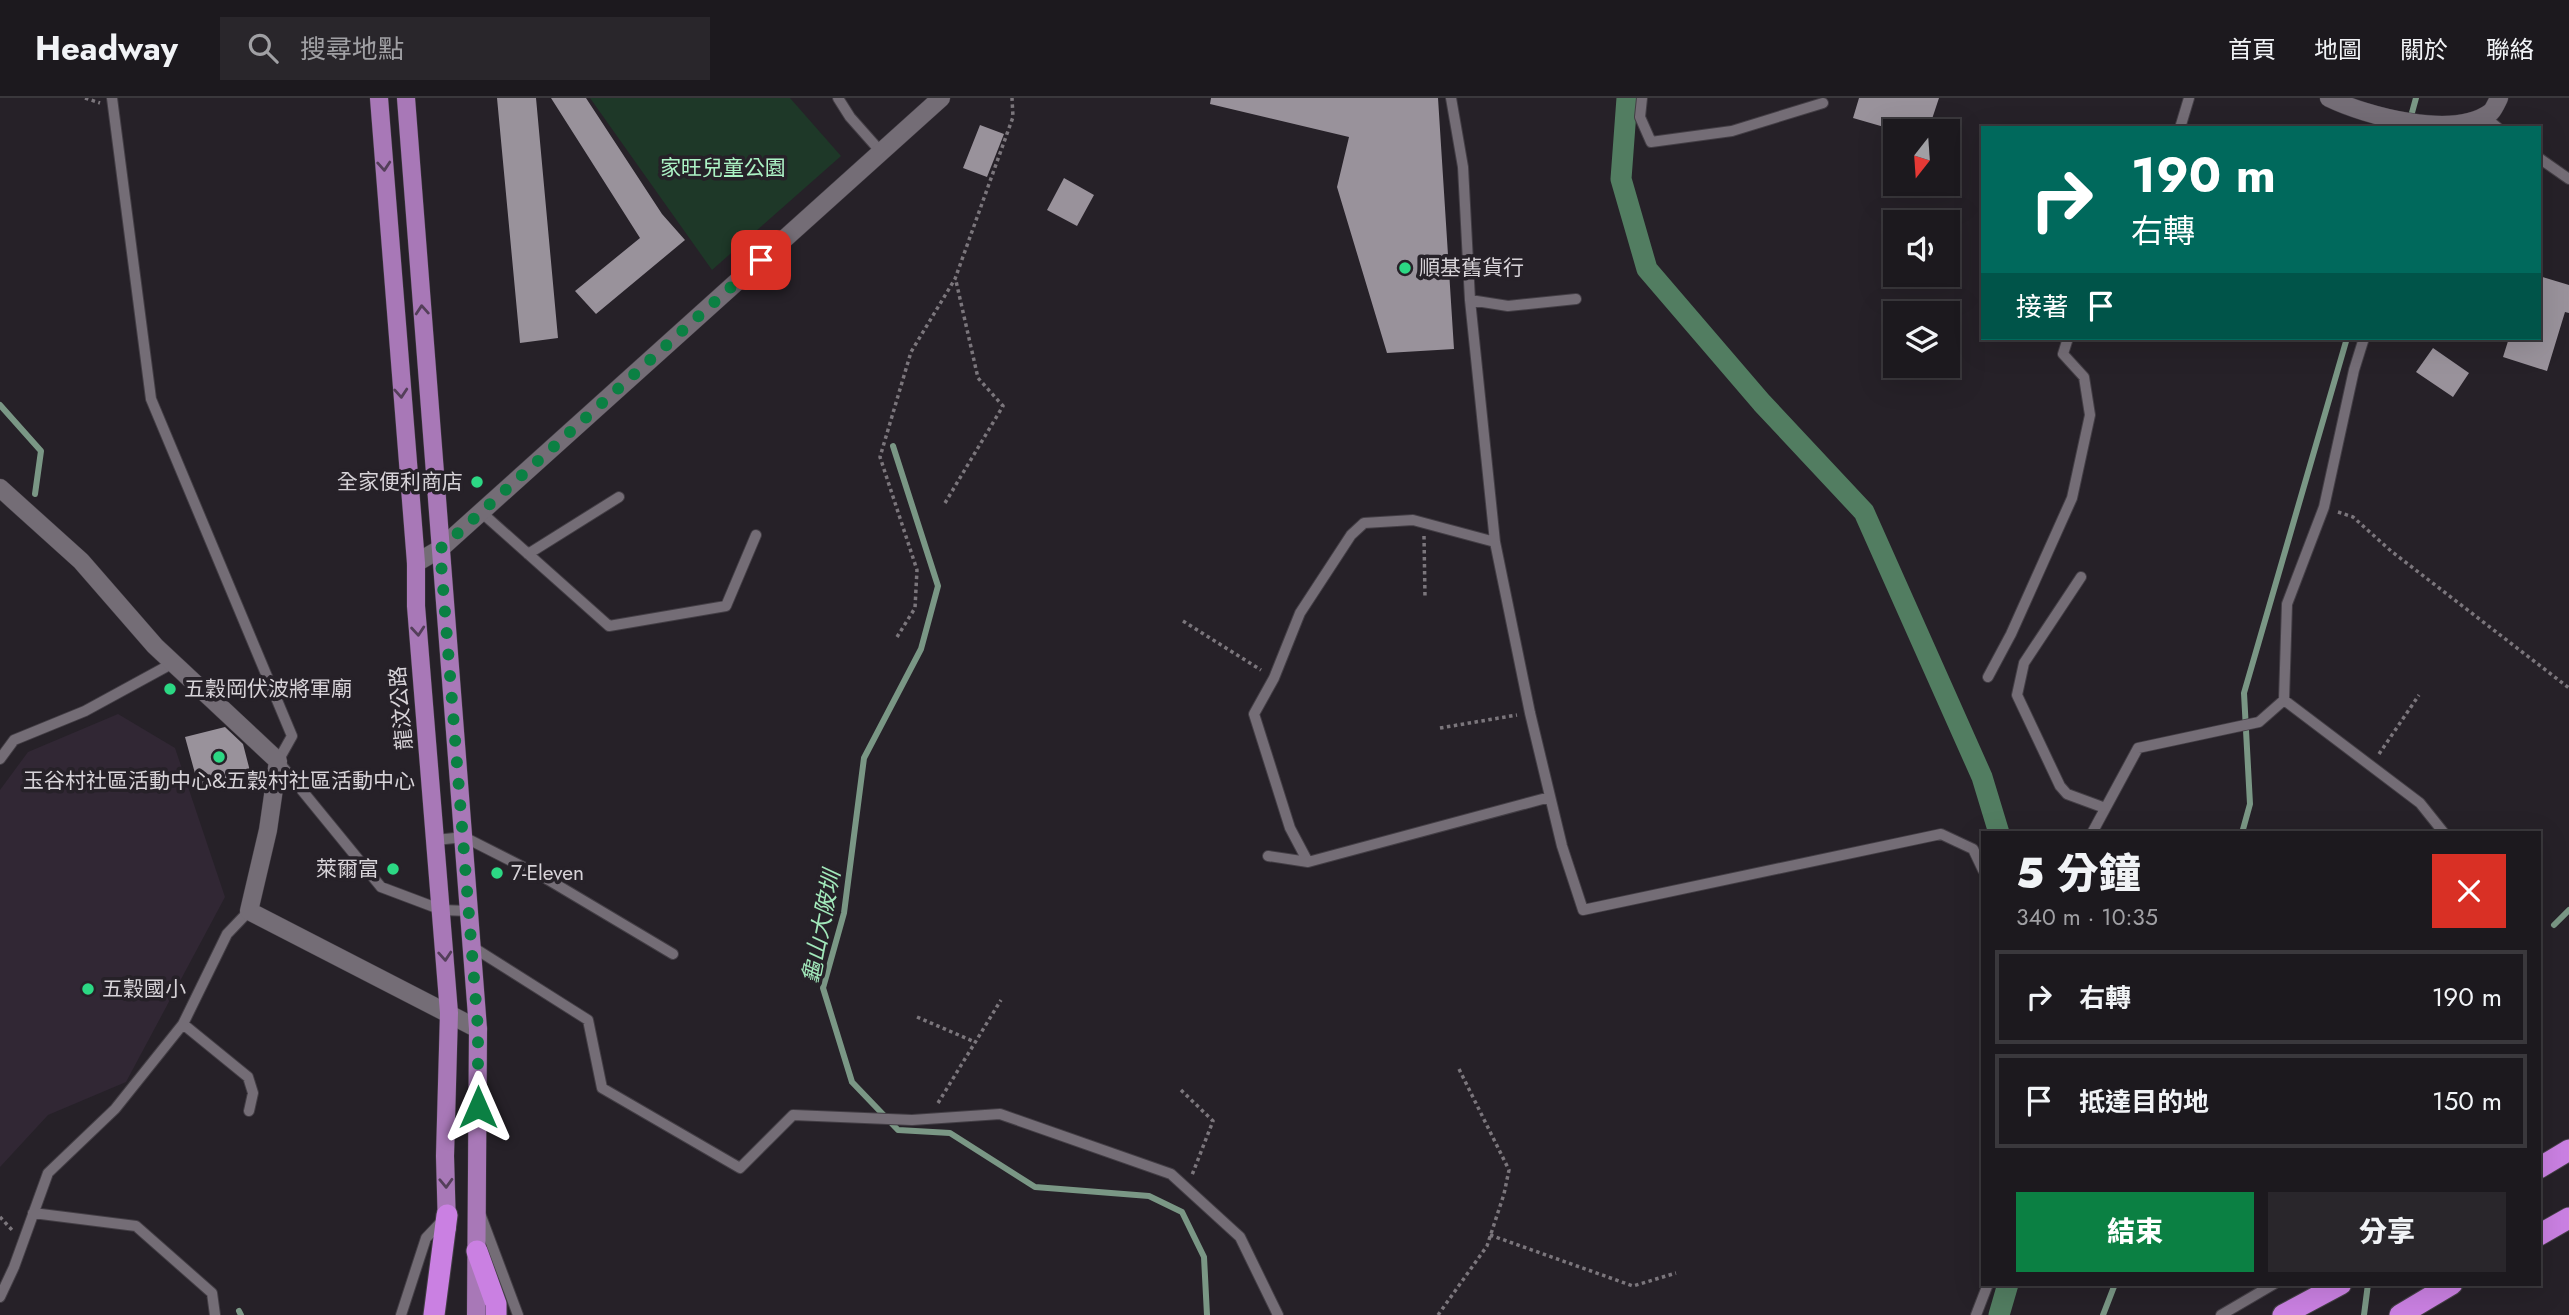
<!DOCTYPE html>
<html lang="zh-TW">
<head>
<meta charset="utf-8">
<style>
  body { margin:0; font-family:Jost,"Noto Sans TC",sans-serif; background:#29262b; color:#f1f3f6; height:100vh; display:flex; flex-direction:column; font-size:26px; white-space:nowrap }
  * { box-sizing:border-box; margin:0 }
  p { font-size:23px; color:#a0a0a4 }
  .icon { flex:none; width:38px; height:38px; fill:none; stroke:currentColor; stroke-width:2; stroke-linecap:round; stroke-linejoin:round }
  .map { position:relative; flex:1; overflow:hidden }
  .side { position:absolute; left:1981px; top:733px; width:560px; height:455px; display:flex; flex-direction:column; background:#1c191e; border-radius:0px; box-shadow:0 7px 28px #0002,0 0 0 2px #3a383c }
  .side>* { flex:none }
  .hud { position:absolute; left:1981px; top:28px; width:560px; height:214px; border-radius:0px; box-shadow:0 7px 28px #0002,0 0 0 2px #3a383c; background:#00695c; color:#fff; overflow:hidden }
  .needle { width:46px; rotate:197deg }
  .fabs { position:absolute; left:1883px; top:21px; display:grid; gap:14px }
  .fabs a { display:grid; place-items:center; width:77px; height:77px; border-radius:0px; background:#1c191e; box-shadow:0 7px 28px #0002,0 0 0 2px #3a383c; font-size:35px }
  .pin { position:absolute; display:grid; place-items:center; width:60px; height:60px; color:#fff; margin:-30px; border-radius:14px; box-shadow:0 4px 10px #0006 }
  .me { position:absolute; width:77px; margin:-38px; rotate:0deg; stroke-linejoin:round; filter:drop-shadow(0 0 5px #0008) }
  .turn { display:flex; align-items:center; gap:24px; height:147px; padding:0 35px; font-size:32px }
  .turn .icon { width:91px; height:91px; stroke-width:2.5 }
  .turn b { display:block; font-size:49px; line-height:60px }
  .then { display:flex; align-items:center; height:66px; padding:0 35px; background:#0003; gap:14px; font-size:26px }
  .round { display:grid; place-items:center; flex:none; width:74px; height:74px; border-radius:0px; background:#29262b }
  .head { display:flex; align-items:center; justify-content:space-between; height:119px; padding:0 35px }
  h1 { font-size:42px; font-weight:800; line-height:52px }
  .action { display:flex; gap:14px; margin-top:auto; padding:14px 35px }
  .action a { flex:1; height:80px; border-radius:0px; background:#0b8043; color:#fff; font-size:28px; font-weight:800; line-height:80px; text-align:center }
  .action a+a { background:#29262b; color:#f1f3f6 }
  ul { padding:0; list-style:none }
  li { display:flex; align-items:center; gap:21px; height:94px; margin:0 14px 10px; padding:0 21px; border:4px solid #3a383c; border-radius:0px }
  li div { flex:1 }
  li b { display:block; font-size:26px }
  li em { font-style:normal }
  header { display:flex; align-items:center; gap:42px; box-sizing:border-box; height:98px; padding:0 35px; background:#1c191e; border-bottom:2px solid #3a383c }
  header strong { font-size:33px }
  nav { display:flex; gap:38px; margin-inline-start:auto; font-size:24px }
  .search { width:490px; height:63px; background:#29262b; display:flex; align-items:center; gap:18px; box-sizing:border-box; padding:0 24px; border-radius:0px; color:#a0a0a4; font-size:26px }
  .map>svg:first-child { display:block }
  .built { fill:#312734 }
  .green { fill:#1e3828 }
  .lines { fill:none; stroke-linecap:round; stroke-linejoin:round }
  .stream { stroke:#7a9785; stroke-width:6 }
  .canal { stroke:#527d61; stroke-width:21 }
  .building { fill:#99929b }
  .lane-casing { stroke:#433e45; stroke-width:12 }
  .secondary-casing { stroke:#433e45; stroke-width:19 }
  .primary-casing { stroke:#433e45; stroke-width:19 }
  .highway-casing { stroke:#433e45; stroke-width:23 }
  .path { stroke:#7b767c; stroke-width:3.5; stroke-dasharray:3.5 3.5; stroke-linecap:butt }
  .lane { stroke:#746d76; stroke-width:10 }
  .secondary { stroke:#746d76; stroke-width:18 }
  .primary { stroke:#a878b7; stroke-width:18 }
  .highway { stroke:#ca80e2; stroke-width:21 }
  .oneway { stroke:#543f5a }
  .route { stroke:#0b8043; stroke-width:12; stroke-dasharray:0 21.6 }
  .poi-dot { fill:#2cd884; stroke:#262128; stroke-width:2.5 }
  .labels { text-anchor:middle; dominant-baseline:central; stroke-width:7; stroke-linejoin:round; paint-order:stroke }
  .park-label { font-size:21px; fill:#acf3c5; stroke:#262128 }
  .poi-label { font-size:21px; fill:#d7d3d8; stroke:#262128; text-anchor:start }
  .street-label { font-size:21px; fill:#d7d3d8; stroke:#262128 }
  .water-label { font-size:23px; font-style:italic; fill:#a2e9bb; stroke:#262128 }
</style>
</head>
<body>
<header>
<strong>Headway</strong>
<div class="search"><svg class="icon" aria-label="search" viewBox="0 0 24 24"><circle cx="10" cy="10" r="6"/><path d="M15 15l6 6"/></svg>搜尋地點</div>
<nav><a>首頁</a><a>地圖</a><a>關於</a><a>聯絡</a></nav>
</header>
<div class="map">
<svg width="2569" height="1217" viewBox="0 0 2569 1217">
  <rect width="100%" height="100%" fill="#262128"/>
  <path class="built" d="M118,616l57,34 50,149 -99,185 -78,33 -48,52v-377l28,-38z"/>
  <path class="green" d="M590,0h200l51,58 -129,114z"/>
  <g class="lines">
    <path class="stream" d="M2410,22l6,-22
      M0,307l41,46 -6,43
      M893,348l45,140 -17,63 -57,109 -20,155 -21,75 29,94 46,48 52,3 85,54 114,9 33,16 22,45 3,58
      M2242,735l8,-29 -6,-111 103,-355
      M2554,827l15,-15
      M239,1213l2,4
      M2103,1217l12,-31
      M2364,1217l4,-31"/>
    <path class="canal" d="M1627,0l-6,81 26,90 115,134 102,109 118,265 17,56
      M1999,1217l9,-31"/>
  </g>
  <path class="building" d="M497,0h39l22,240 -38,5z
    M551,0h35l76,116 23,26 -89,74 -21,-23 65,-53z
    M1211,0h227l16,251 -67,4 -50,-166 12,-50 -139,-33z
    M1859,0h80l-11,33h-30l-45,-13z
    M980,27l24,9 -17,43 -24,-9z
    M1064,80l30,17 -17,31 -30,-16z
    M2539,178l30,9v28l-4,-1 -18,59 -44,-14 6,-19h30z
    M2433,250l36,25 -16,24 -37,-25z
    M225,629l18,17 7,27 -51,17 -14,-51z"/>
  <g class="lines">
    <defs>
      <path id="lane" d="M112,0l39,301 141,337 -14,25 103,126 61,23 27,1
        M838,0l12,19 31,35
        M1451,0l12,69 7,133 25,242 35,171 32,133 21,64 358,-76 32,15 10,21
        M1642,0l-2,19 11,25 81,-11 91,-28
        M2482,17l16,13
        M2180,30l9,-30
        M2539,60l30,21
        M1470,202l38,6 68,-7
        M481,414l128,114 117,-20 30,-71
        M1495,444l-82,-22 -49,3 -13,12 -51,78 -26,65 -20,36 36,114 18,34 242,-65
        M528,456l91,-57
        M2081,479l-57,86 -7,32 43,91 7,8 38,14
        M1988,579l23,-43 61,-136 18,-83 -6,-38 -21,-23 5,-16
        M2284,602l136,103 24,30
        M0,661l14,-19 71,-29 88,-48
        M2092,735l46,-85 121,-26 25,-22 3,-96 37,-97 30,-137 10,-32
        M436,742l28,-3 83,42 126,75
        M1268,758l40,6
        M471,848l117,74 14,68 138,80 53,-53 119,5 88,-6 171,60 69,63 38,78
        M183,926l65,53 5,16 -4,18
        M33,1115l103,13 76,67 3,22
        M481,1118l37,99
        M0,1199l14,-30 34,-94 67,-64 68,-85 44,-90 22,-23
        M401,1217l25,-77 17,-18
        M1976,1217l12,-31
        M2221,1217l53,-31"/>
      <path id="secondary" d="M2329,0c37,18 125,42 162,14 3,-3 6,-10 8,-14
        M0,390l81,73 74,85 123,115 -10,69 -19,81 229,118
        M416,465l24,-14 501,-451"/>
      <path id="primary" d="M379,0l37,465v43l33,407 -4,143 2,72
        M406,0l72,931 -2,286"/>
      <path id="highway" d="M2539,1070l30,-18
        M2539,1137l30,-17
        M477,1153l19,53v11
        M434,1217l13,-100
        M2283,1217l58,-31
        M2400,1217l52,-31"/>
    </defs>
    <use href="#lane" class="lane-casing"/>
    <use href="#secondary" class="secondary-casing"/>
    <use href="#primary" class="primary-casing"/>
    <use href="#highway" class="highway-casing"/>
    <path class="path" d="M85,0l15,5
      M945,405l58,-97 -25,-28 -22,-97
      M2338,414l15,5 38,34 178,137
      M1424,438l1,61
      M1183,523l78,49
      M897,539l18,-29 2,-38 -37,-113 31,-105 44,-73 58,-162 -1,-19
      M1440,630l77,-13
      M2379,656l40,-59
      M917,919l58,25
      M1181,992l32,31 -21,54
      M938,1005l63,-103
      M0,1119l13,14
      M1490,1137l143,51 43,-13
      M1438,1217l49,-69 17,-52 5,-24 -51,-103"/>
    <use href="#lane" class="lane"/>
    <use href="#secondary" class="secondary"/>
    <use href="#primary" class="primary"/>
    <use href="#highway" class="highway"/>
  </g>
  <defs><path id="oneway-chevron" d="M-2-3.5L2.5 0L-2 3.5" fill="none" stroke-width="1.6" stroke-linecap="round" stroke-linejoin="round" transform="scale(1.75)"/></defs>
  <g class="oneway">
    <use href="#oneway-chevron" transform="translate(384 68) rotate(86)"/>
    <use href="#oneway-chevron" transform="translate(422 212) rotate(-94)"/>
    <use href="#oneway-chevron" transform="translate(401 295) rotate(86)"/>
    <use href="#oneway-chevron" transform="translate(418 533) rotate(85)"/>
    <use href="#oneway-chevron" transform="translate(445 858) rotate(86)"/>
    <use href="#oneway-chevron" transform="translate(446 1085) rotate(88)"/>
  </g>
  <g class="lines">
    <path class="route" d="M478,1009v-78l-38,-480 321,-289"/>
  </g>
  <g class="poi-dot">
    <circle cx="1405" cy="170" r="7"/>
    <circle cx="477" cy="384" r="7"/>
    <circle cx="170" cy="591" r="7"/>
    <circle cx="219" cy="659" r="7"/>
    <circle cx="393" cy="771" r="7"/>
    <circle cx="497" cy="775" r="7"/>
    <circle cx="88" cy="891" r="7"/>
  </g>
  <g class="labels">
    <g class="park-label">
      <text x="723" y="70">家旺兒童公園</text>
    </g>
    <g class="poi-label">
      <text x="1419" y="170">順基舊貨行</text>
      <text x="463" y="384" text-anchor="end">全家便利商店</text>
      <text x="184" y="591">五穀岡伏波將軍廟</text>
      <text x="219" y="683" text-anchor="middle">玉谷村社區活動中心&amp;五穀村社區活動中心</text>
      <text x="379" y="771" text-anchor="end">萊爾富</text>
      <text x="511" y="775">7-Eleven</text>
      <text x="102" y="891">五穀國小</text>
    </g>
    <g class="street-label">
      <text transform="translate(401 610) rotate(-95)">龍汶公路</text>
    </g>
    <g class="water-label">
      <text transform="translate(821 829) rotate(-79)">龜山大陂圳</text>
    </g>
  </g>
</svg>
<div class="fabs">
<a><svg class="needle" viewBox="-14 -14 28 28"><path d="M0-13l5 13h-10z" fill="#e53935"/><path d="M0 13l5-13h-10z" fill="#a0a0a4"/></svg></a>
<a><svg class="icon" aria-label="sound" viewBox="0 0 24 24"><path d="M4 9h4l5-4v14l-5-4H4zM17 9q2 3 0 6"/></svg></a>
<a><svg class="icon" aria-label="layers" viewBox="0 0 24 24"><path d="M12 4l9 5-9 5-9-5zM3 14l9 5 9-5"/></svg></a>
</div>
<div class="pin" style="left:761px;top:162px;background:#d93025"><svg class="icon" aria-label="arrive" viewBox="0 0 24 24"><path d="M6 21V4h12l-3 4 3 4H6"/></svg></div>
<svg class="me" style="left:478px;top:1009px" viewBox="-20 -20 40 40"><path d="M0-17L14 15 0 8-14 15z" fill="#0b8043" stroke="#fff" stroke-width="4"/></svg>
<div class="hud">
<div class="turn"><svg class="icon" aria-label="right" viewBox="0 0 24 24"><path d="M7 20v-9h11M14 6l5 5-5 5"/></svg><div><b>190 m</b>右轉</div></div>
<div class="then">接著<svg class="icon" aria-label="arrive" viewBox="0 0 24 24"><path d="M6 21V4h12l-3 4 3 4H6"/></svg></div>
</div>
<section class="side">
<div class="head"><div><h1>5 分鐘</h1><p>340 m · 10:35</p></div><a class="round" style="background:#d93025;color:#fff"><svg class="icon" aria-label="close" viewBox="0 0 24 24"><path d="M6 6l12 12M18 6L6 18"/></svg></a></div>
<ul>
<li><svg class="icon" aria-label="right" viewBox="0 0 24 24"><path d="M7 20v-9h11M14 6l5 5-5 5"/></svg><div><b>右轉</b></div><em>190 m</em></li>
<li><svg class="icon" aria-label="arrive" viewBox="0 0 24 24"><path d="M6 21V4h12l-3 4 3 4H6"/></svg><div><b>抵達目的地</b></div><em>150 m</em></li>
</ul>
<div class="action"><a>結束</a><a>分享</a></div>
</section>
</div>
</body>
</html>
